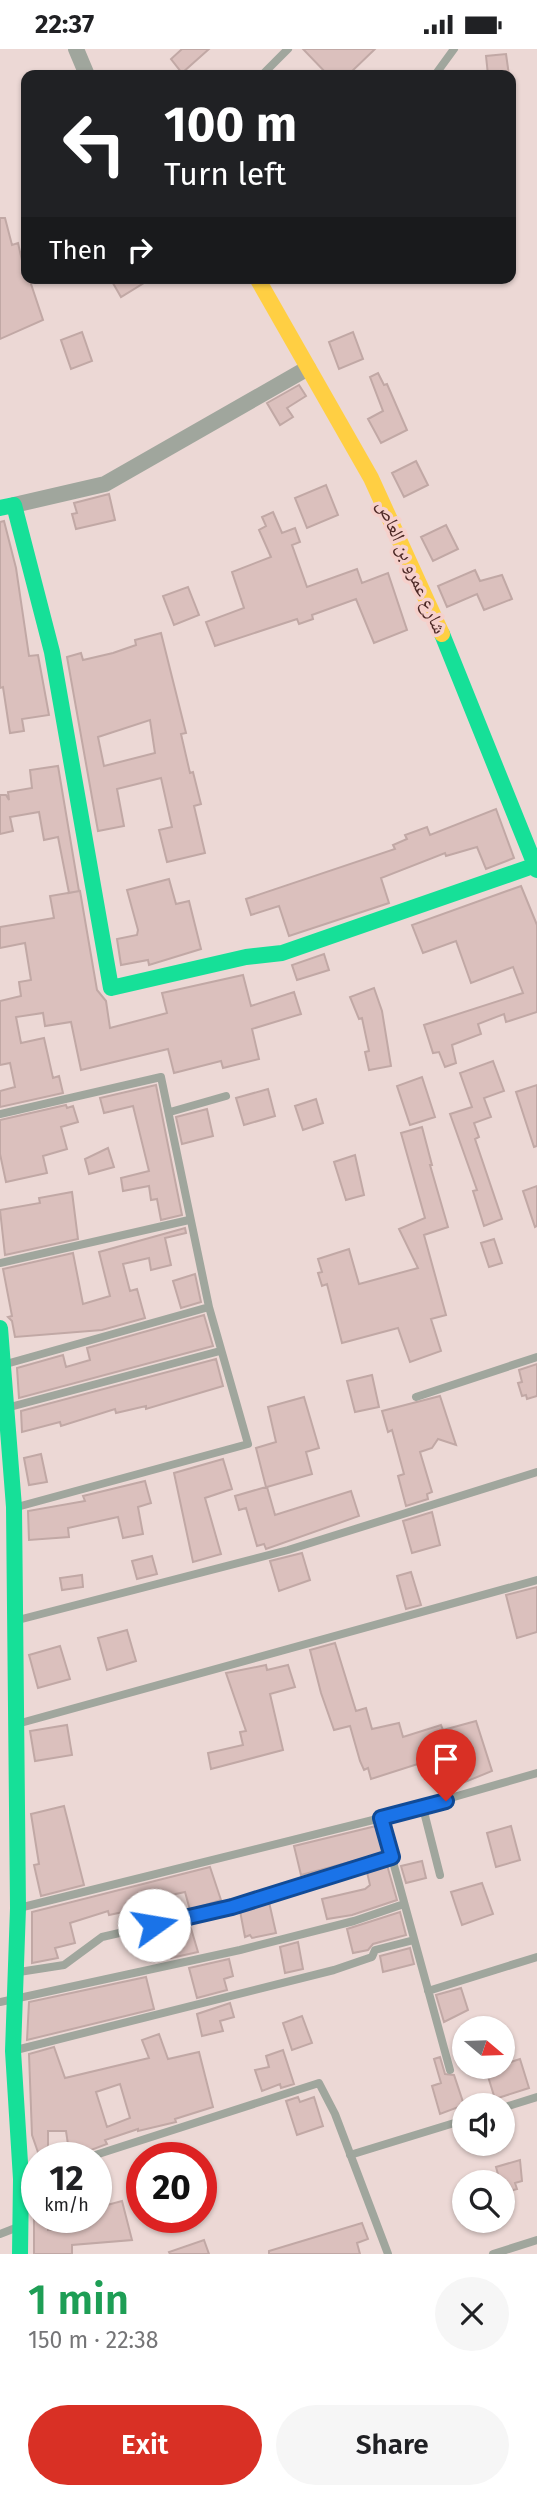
<!DOCTYPE html>
<html lang="en">
<head>
<meta charset="utf-8">
<style>
  body { margin:0; font-family:"Fira Sans","Noto Naskh Arabic",sans-serif; background:#f6f6f6; color:#202124; height:100vh; display:flex; flex-direction:column; font-size:26px; white-space:nowrap }
  * { box-sizing:border-box; margin:0 }
  p { font-size:23px; color:#757577 }
  .icon { flex:none; width:38px; height:38px; fill:none; stroke:currentColor; stroke-width:2; stroke-linecap:round; stroke-linejoin:round }
  .map { position:relative; height:2205px; overflow:hidden }
  .drawer { display:flex; flex-direction:column; background:#fff; flex:1 }
  .drawer>* { flex:none }
  .hud { position:absolute; left:21px; top:21px; width:495px; height:214px; border-radius:14px; box-shadow:0 2px 5px #0004; background:#202124; color:#fff; overflow:hidden }
  .needle { width:46px; rotate:109deg }
  .controls { position:absolute; left:452px; top:1967px; display:grid; gap:14px }
  .controls a { display:grid; place-items:center; width:63px; height:63px; border-radius:50%; background:#fff; box-shadow:0 2px 5px #0004; font-size:35px }
  .speed { position:absolute; left:21px; top:2093px; display:flex; gap:14px; font-size:35px; font-weight:700; text-align:center }
  .speed>* { display:grid; place-content:center; width:91px; height:91px; border-radius:50%; background:#fff; box-shadow:0 2px 5px #0004; line-height:1 }
  .speed small { font-size:18px; font-weight:400 }
  .speed .limit { border:10px solid #d22; background:#fff; color:#111 }
  .pin { position:absolute; display:grid; place-items:center; width:60px; height:60px; color:#fff; margin:-72px -30px; border-radius:50% 50% 50% 0; rotate:-45deg; box-shadow:0 0 7px #0007 }
  .pin .icon { rotate:45deg }
  .me { position:absolute; width:77px; margin:-38px; rotate:77deg; stroke-linejoin:round; filter:drop-shadow(0 0 5px #0008) }
  .turn { display:flex; align-items:center; gap:24px; height:147px; padding:0 28px; font-size:32px }
  .turn .icon { width:91px; height:91px; stroke-width:2.5 }
  .turn b { display:block; font-size:49px; line-height:60px }
  .then { display:flex; align-items:center; height:66px; padding:0 28px; background:#0003; gap:14px; font-size:26px }
  .round { display:grid; place-items:center; flex:none; width:74px; height:74px; border-radius:37px; background:#f6f6f6 }
  .head { display:flex; align-items:center; justify-content:space-between; height:119px; padding:0 28px }
  h1 { font-size:42px; font-weight:600; line-height:52px; color:#1e9e55 }
  .button { display:flex; gap:14px; margin-top:auto; padding:14px 28px }
  .button a { flex:1; height:80px; border-radius:42px; background:#d93025; color:#fff; font-size:28px; font-weight:600; line-height:80px; text-align:center }
  .button a+a { background:#f6f6f6; color:#202124 }
  .status { display:flex; justify-content:space-between; align-items:center; height:49px; padding:0 35px; background:#fff; direction:ltr }
  .status svg { height:19px; fill:currentColor }
  .map>svg:first-child { display:block }
  .building { fill:#dbc0bd; stroke:#c1a8a5; stroke-width:2; fill-rule:evenodd }
  .lines { fill:none; stroke-linecap:round; stroke-linejoin:round }
  .lane { stroke:#a0a69d; stroke-width:8 }
  .street { stroke:#a0a69d; stroke-width:16 }
  .fast { stroke:#16e098; stroke-width:16 }
  .slow { stroke:#ffcf43; stroke-width:16 }
  .route-casing { stroke:#114b97; stroke-width:18 }
  .route { stroke:#1a73e8; stroke-width:12 }
  .labels { text-anchor:middle; dominant-baseline:central; stroke-width:7; stroke-linejoin:round; paint-order:stroke }
  .street-label { font-size:19px; fill:#4c2825; stroke:#f6d0cb }
</style>
</head>
<body>
<div class="status"><b>22:37</b><svg viewBox="0 0 49 12"><path d="M0 12V9h3v3zM5 12V6h3v6zM10 12V3h3v9zM15 12V0h3v12zM26 1h20v11H26zM47 4h2v5h-2z"/></svg></div>
<div class="map">
<svg width="537" height="2205" viewBox="0 0 537 2205">
  <rect width="100%" height="100%" fill="#ecd8d5"/>
  <path class="building" d="M182,0h27l-27,24 -11,-14z
    M303,0h72l-27,26h-20z
    M506,5l3,21h-21l-2,-19z
    M0,169h5l7,27 6,-2 8,35h3l14,42 -43,19z
    M110,229h42l-31,19z
    M82,283l10,29 -21,8 -10,-29z
    M353,283l10,27 -24,10 -10,-27z
    M378,324l6,12 3,-1 20,46 -26,13 -13,-24 15,-8 -13,-34z
    M299,336l7,11 -19,12 6,9 -13,8 -13,-22z
    M416,412l12,24 -24,12 -12,-24z
    M326,436l12,30 -31,13 -12,-30z
    M109,445l6,26 -39,9 -4,-15 5,-1 -3,-10z
    M273,463l9,21 13,-5 5,14 -8,3 15,42 50,-18 5,14 26,-10 19,57 -33,13 -18,-44 -44,16 1,4 -14,5 -2,-5 -82,27 -9,-24 38,-14 -12,-36 39,-15 -12,-27 7,-4 -4,-9z
    M4,472l12,47 13,88 9,-1 11,60 -27,4 2,12 -14,2 -7,-46 -3,1v-166z
    M446,476l12,24 -25,12 -12,-24z
    M475,521l5,11 22,-6 10,24 -28,11 -7,-16 -30,13 -9,-21z
    M188,538l11,28 -25,10 -11,-29z
    M161,584l25,100 -5,1 9,39 3,-1 8,32 -7,2 11,47 -38,9 -8,-32 13,-3 -11,-49 -44,11 7,37 -26,5 -31,-174 14,-4 2,7 30,-7 23,-8 -1,-5zM150,671l5,33 -51,13 -6,-29z
    M58,717l21,125 -10,2 -11,-56 -14,3 -5,-28 -29,5 3,14 -13,3v-39h6l3,5 -1,-8 24,-4 -2,-18z
    M496,760l18,49 -28,11 -9,-22 -31,9 -1,-3 -64,25 8,25 -100,33 -10,-30 -28,9 -5,-16 149,-50 -2,-4 14,-6 -2,-4 22,-8 3,8z
    M169,830l7,25 13,-3 12,48 -52,16 -1,-5 -27,5 -4,-26 20,-4 1,-5 -11,-40z
    M521,837l16,39v87l-31,10 -2,-8 -26,10 3,10 -29,11 4,18 -11,4 -6,-15 -6,1 -9,-28 99,-32 -10,-26 -42,16 -15,-42 -33,12 -11,-28z
    M80,842l17,99 9,11 4,27 57,-15 -5,-20 81,-18 8,31 43,-14 7,22 -49,15 7,30 -36,9 -2,-7 -47,12 -6,-24 -87,21 -10,-48 -26,4 -2,-13 -27,4 5,26 23,-5 9,40 6,-2 4,17 -63,14v-16l15,-4 -5,-24 -10,2v-64l21,-5 -2,-14 12,-2 -6,-37 -25,5v-21l54,-9 -4,-22z
    M324,905l5,16 -32,10 -5,-15z
    M374,939l8,23 9,55 -22,4 -4,-18 4,-1 -7,-33 -3,1 -9,-22z
    M493,1012l11,30 -20,7 7,19 -17,6 5,14 -4,2 27,80 -18,7 -11,-35 4,-1 -27,-76 22,-7 -12,-34z
    M422,1028l13,40 -25,8 -13,-39z
    M156,1036l26,130 -21,5 -4,-21 -6,1 -2,-14 -26,5 -2,-13 28,-7 -16,-65 -29,7 -4,-15z
    M537,1036v61l-3,1 -18,-55z
    M268,1040l7,27 -31,9 -8,-27z
    M316,1050l7,24 -20,7 -8,-24z
    M66,1056l1,3 6,-2 5,16 -17,5 6,22 -24,7 4,17 -41,9 -6,-28v-34z
    M207,1060l6,27 -31,8 -6,-27z
    M422,1078l10,38h-2l18,62 -24,8 22,80 -15,4 10,32 -31,11 -12,-34 -56,15 -15,-59 -5,2 -4,-13 4,-1 -4,-13 31,-10 10,35 59,-16 -19,-39 26,-11 -24,-85z
    M108,1099l6,19 -25,7 -4,-15z
    M355,1106l9,40 -18,5 -12,-38z
    M537,1137v40l-2,1 -12,-36z
    M72,1143l6,47 -73,16 -5,-45 40,-7 -1,-5z
    M185,1179l1,5 -21,5 6,27 -20,5 -2,-12 -26,6 7,27 7,-2 8,29 -43,12 -87,7 -3,-16 -4,-4 4,-1 -9,-47 70,-16 10,51 27,-8 -11,-44z
    M494,1190l8,24 -13,4 -8,-24z
    M195,1225l6,28 -20,6 -8,-27z
    M204,1266l9,31 -194,52 -2,-30 46,-13 3,12 24,-7 -3,-12z
    M216,1310l7,27 -77,23v-3l-30,7 -1,-4 -54,17 -1,-4 -38,10 -1,-21z
    M537,1315v32l-10,3 -1,-4 -4,1 -4,-13 4,-1 -3,-12z
    M372,1326l7,32 -24,5 -8,-31z
    M440,1347l16,49 -18,-6 -6,9 -12,4 12,40 -5,2 1,5 -22,7 -8,-30 6,-2 -12,-44 -4,2 -6,-21z
    M304,1348l15,51 -13,4 6,22 -45,13 8,28 76,-24 8,25 -93,33 -2,-5 -7,2 -11,-38 -7,2 -4,-14 31,-9 -10,-39 20,-6 -8,-35z
    M41,1405l6,28 -18,3 -5,-27z
    M223,1410l9,30 -27,9 16,56 -28,8 -19,-89z
    M145,1432l6,22 -13,4 5,27 -20,4 -5,-21 -50,11 1,9 -40,3 -1,-29 57,-10 -2,-5z
    M432,1463l8,33 -28,8 -9,-32z
    M302,1504l8,27 -31,11 -9,-30z
    M152,1507l5,18 -20,5 -5,-18z
    M411,1523l10,33 -15,4 -9,-33z
    M82,1526l1,12 -21,3 -2,-12z
    M537,1538v45l-20,6 -11,-43z
    M127,1581l9,31 -29,9 -9,-32z
    M335,1594l21,68 10,-3 6,21 27,-6 4,14 38,-12 2,5 33,-9 16,50 -32,13 -8,-31 -81,26 -3,-11 -4,2 -4,-9 -10,-35 -16,4 -13,-37 -11,-43z
    M60,1597l10,33 -32,9 -9,-33z
    M266,1616l1,5 21,-5 7,22 -25,7 13,56 -72,19 -3,-16 35,-8 -3,-13 6,-1 -20,-58z
    M67,1676l5,30 -37,6 -5,-30z
    M64,1757l20,79 -43,11 -7,-31 5,-1 -8,-50z
    M376,1777l8,27 -83,22 -7,-29z
    M511,1777l9,34 -24,7 -9,-34z
    M422,1812l4,17 -20,5 -5,-17z
    M387,1816l10,35 -45,15 -25,4 -5,-20 43,-10 5,-4 -3,-13z
    M210,1818l11,33 -31,10 -5,-18 -46,10 5,19 -18,4 -3,-13 -14,3 -1,-4 -38,12 5,20 -20,5 3,10 -26,5v-51z
    M482,1834l11,31 -31,11 -11,-33z
    M269,1853l7,31 -24,5 -2,-3 -5,2 -5,-26z
    M400,1863l6,23 -33,9 -5,6 -15,3 -6,-24z
    M190,1876l8,27 -27,6 -8,-24z
    M298,1893l5,27 -18,4 -5,-26z
    M410,1899l4,16 -31,8 -3,-16z
    M229,1910l4,17 -9,3 3,11 -30,8 -8,-30z
    M146,1928l8,32 -127,31 2,-38z
    M461,1939l7,22 -24,12 -8,-27z
    M230,1954l4,14 -14,4 3,10 -21,5 -5,-22z
    M302,1967l10,27 -20,7 -9,-27z
    M159,1985l9,25 31,-7 14,55 -38,12 1,3 -38,9v-2l-33,11 2,4 -37,14 -4,-27h-18v27h-8l-8,-23 -3,-81 25,-7 11,31 84,-20 -7,-18zM120,2035l10,34 -23,9 -11,-35z
    M283,2001l11,34 -13,4 -1,-4 -18,7 -7,-21 14,-3 -3,-11z
    M440,2008l5,17 9,1 10,30 -24,9 -8,-28 9,-3 -7,-24z
    M520,2010l9,29 -34,11 -9,-29z
    M298,2048l2,5 14,-5 9,29 -26,9 -11,-34z
    M520,2111l2,21 -7,2 2,6 -14,4 -7,-26z
    M122,2152l10,39 -60,5v9h-38v-37h14v13h25v-13h23v-9z
    M362,2174l6,16 -11,4 3,11h-91v-3z
    M204,2191l5,14h-39l-1,-2z"/>
  <g class="lines">
    <path class="lane" d="M262,26l26,-26
      M435,26l19,-26
      M170,1063l56,-16
      M0,1065l161,-37 48,230 39,137 -231,63
      M0,1214l189,-43
      M6,1315l203,-57
      M416,1348l121,-40
      M10,1358l210,-56
      M18,1571l270,-70 249,-78
      M17,1675l520,-144
      M423,1759l17,67
      M381,1769l156,-45
      M19,1859l362,-90 69,252
      M19,1923l45,-7 38,-28 130,-30 160,-50
      M428,1942l109,-34
      M0,1953l240,-52 114,-29 50,-17
      M16,2001l318,-80 38,-13 3,-7 39,-10
      M502,2059l35,-11
      M350,2106l114,-35
      M86,2109l233,-75 16,31 53,140
      M0,2185l18,-7
      M493,2205l44,-14"/>
    <path class="street" d="M76,0l11,26
      M14,456l91,-21 203,-116"/>
    <path class="fast" d="M0,459l14,-3 38,147 59,336 135,-31 36,-4 254,-88
      M442,585l95,236
      M0,1279l14,179 4,401 -5,143 8,128 -1,75"/>
    <path class="slow" d="M257,229l114,200 71,156"/>
  </g>
  <g class="lines">
    <defs>
      <path id="route" d="M154,1876l78,-18 160,-50 -11,-39 65,-17"/>
    </defs>
    <use href="#route" class="route-casing"/>
    <use href="#route" class="route"/>
  </g>
  <g class="labels">
    <g class="street-label">
      <text transform="translate(412 518) rotate(66)">شارع عمرو بن العاص</text>
    </g>
  </g>
</svg>
<div class="controls">
<a><svg class="needle" viewBox="-14 -14 28 28"><path d="M0-13l5 13h-10z" fill="#e53935"/><path d="M0 13l5-13h-10z" fill="#757577"/></svg></a>
<a><svg class="icon" aria-label="sound" viewBox="0 0 24 24"><path d="M4 9h4l5-4v14l-5-4H4zM17 9q2 3 0 6"/></svg></a>
<a><svg class="icon" aria-label="search" viewBox="0 0 24 24"><circle cx="10" cy="10" r="6"/><path d="M15 15l6 6"/></svg></a>
</div>
<div class="speed"><div>12<small>km/h</small></div><div class="limit">20</div></div>
<div class="pin" style="left:446px;top:1752px;background:#d93025"><svg class="icon" aria-label="arrive" viewBox="0 0 24 24"><path d="M6 21V4h12l-3 4 3 4H6"/></svg></div>
<svg class="me" style="left:154px;top:1876px" viewBox="-20 -20 40 40"><circle r="19" fill="#fff"/><path d="M0-13L10 11 0 6-10 11z" fill="#1a73e8"/></svg>
<div class="hud">
<div class="turn"><svg class="icon" aria-label="left" viewBox="0 0 24 24"><path d="M17 20v-9H6M10 6l-5 5 5 5"/></svg><div><b>100 m</b>Turn left</div></div>
<div class="then">Then<svg class="icon" aria-label="right" viewBox="0 0 24 24"><path d="M7 20v-9h11M14 6l5 5-5 5"/></svg></div>
</div>
</div>
<section class="drawer">
<div class="head"><div><h1>1 min</h1><p>150 m · 22:38</p></div><a class="round"><svg class="icon" aria-label="close" viewBox="0 0 24 24"><path d="M6 6l12 12M18 6L6 18"/></svg></a></div>
<div class="button"><a>Exit</a><a>Share</a></div>
</section>
</body>
</html>
